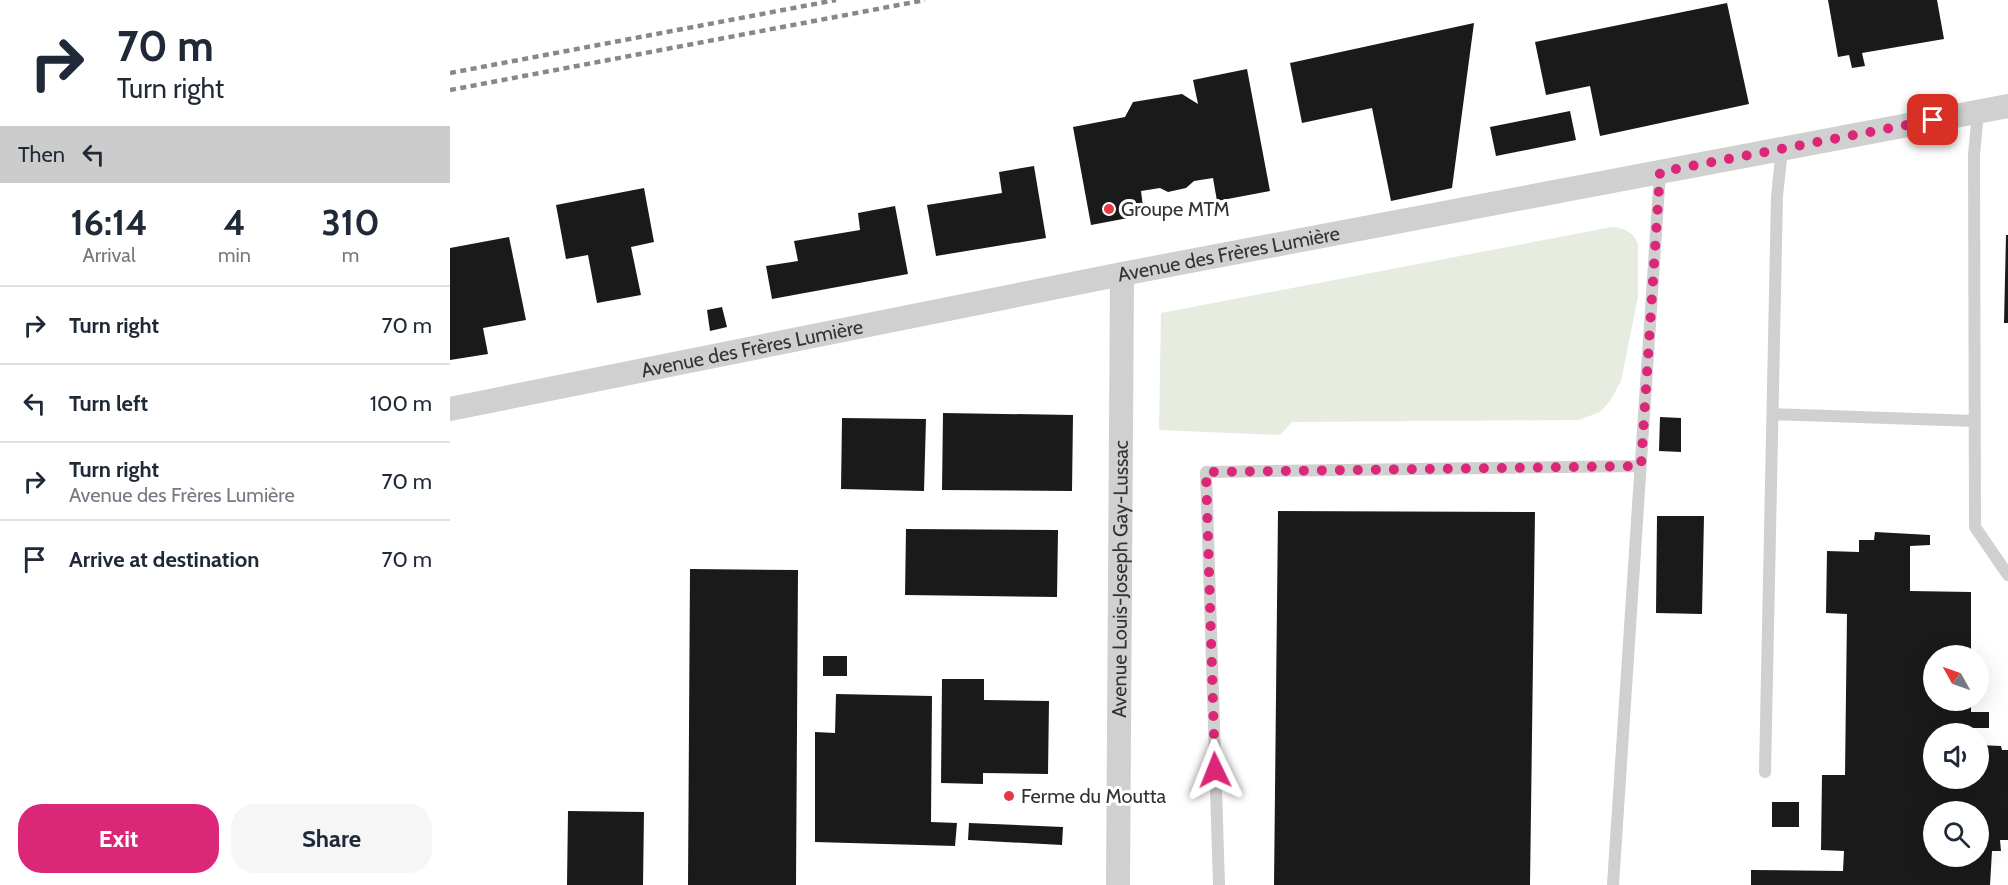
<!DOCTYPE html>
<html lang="en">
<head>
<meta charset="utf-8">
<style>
  body { margin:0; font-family:Cabin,sans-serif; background:#f6f6f7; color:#1f2937; height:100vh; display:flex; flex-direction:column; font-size:22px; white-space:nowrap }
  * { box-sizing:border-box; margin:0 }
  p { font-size:20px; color:#747a83 }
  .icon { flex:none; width:33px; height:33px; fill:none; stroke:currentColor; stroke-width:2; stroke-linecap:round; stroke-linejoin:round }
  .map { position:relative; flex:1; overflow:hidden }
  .drawer { display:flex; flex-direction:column; background:#fff; width:450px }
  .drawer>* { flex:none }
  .banner { background:#fff; color:#1f2937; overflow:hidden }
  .needle { width:39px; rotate:310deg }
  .controls { position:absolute; left:1473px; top:645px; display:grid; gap:12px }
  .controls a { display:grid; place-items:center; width:66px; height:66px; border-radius:50%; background:#fff; box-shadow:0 6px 24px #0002; font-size:30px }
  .pin { position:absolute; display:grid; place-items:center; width:51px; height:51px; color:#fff; margin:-26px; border-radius:12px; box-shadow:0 3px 9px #0006 }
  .me { position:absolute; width:66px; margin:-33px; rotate:358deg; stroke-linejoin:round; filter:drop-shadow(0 0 4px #0008) }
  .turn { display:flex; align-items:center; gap:21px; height:126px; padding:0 18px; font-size:27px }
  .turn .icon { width:78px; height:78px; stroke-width:2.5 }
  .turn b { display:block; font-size:42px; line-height:51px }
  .then { display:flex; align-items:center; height:57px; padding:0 18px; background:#0003; gap:12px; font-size:22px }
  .eta { display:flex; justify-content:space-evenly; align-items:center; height:102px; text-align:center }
  .eta b { font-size:36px; font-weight:700; line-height:42px }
  .cta { display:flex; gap:12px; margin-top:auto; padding:12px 18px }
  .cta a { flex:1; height:69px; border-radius:24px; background:#db2777; color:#fff; font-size:24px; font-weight:700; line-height:69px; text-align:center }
  .cta a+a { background:#f6f6f7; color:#1f2937 }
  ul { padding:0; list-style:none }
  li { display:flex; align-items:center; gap:18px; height:78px; padding:0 18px; border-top:2px solid #e0e1e3 }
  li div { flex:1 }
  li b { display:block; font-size:22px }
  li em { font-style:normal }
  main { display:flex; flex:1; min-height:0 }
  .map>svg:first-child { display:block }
  .green { fill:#e6ecdf }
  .building { fill:#1a1a1a; fill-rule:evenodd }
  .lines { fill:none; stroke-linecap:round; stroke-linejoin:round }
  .service { stroke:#d0d0d0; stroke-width:12 }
  .minor { stroke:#d0d0d0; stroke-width:24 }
  .rail { stroke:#888; stroke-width:4.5; stroke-dasharray:6 4.5; stroke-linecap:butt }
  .route { stroke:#db2777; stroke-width:10; stroke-dasharray:0 18 }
  .poi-dot { fill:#e63946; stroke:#fff; stroke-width:2 }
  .labels { text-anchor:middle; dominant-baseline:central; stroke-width:6; stroke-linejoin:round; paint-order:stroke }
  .poi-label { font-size:20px; fill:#333; stroke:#fff; text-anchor:start }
  .street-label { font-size:20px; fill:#333; stroke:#fff }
</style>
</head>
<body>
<main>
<section class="drawer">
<div class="banner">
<div class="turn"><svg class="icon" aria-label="right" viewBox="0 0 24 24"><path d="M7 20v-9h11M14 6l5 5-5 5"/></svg><div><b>70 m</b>Turn right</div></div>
<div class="then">Then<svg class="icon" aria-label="left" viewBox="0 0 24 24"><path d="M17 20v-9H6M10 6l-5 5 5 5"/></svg></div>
</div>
<div class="eta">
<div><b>16:14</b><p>Arrival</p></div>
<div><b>4</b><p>min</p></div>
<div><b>310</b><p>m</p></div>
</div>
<ul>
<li><svg class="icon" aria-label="right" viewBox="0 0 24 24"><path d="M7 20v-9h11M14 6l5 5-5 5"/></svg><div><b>Turn right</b></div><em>70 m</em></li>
<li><svg class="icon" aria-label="left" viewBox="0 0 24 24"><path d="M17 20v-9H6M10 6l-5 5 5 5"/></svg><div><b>Turn left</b></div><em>100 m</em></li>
<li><svg class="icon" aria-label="right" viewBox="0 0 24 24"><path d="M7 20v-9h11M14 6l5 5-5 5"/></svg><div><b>Turn right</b><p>Avenue des Frères Lumière</p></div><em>70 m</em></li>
<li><svg class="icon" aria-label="arrive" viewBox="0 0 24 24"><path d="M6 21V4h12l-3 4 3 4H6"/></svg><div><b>Arrive at destination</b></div><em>70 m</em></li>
</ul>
<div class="cta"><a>Exit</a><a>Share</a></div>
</section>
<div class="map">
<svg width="1558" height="885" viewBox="0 0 1558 885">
  <rect width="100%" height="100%" fill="#fff"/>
  <path class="green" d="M1162,227c13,1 21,5 26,17v53l-17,84 -11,20 -10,11 -21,8 -287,2 -12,13 -121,-5 2,-117z"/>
  <path class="building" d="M1378,0h109l7,39 -82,14 3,13 -13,2 -3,-13 -11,2z
    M1277,3l22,101 -149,32 -10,-50 -44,9 -11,-53z
    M1024,23l-22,165 -61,13 -19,-93 -70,15 -12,-60z
    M797,69l23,122 -53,10 -4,-23 -19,3 -8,7 -18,4 -8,-4 -19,3 3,24 -53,10 -18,-98 52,-10 8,-15 49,-8 16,10 -5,-24z
    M1120,111l6,29 -80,16 -6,-29z
    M584,166l12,72 -110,18 -9,-51 75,-12 -3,-21z
    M194,188l10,54 -23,5 10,48 -44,8 -9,-48 -22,4 -10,-54z
    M445,206l13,68 -136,25 -6,-33 32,-5 -4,-20 66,-11 -2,-17z
    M1556,235h2v88h-4z
    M59,237l17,83 -43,8 5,26 -38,6v-112z
    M272,307l5,20 -17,4 -3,-21z
    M493,413l130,2 -1,76 -130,-1z
    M1210,417l21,1v34l-22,-1z
    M392,418l84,1 -2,72 -83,-2z
    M828,511l257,1 -5,373h-256z
    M1207,516h47l-2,98 -46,-1z
    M456,529l152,1 -1,67 -152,-2z
    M1425,532l55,3v10l-20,1v45l61,1v64h-37v44h37v12h18v16h-18v6h-37v44h44v-33l23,1 1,4h6v90h-8l1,11h-9l-2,34h-239v-15l92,1 1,-20 -23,-1 1,-75h23l2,-161 -21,-1 1,-62 32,1v-12h15zM1484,812h44v44h-44z
    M240,569l108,1 -2,315h-108z
    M373,656h24v20h-24z
    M492,679h42v21l65,1 -1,73 -65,-1v11l-42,-1z
    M386,694l96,2 -1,126 26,1 -2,23 -140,-4v-110l20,1z
    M1322,802h27v25h-27z
    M118,811l76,1 -1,73h-76z
    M519,823l94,4 -1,18 -94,-5z"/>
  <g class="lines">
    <path class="service" d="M1528,112l-4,43 1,372 33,48
      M1323,414l202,7
      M1315,772l12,-576 5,-47
      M769,885l-13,-413 435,-6
      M1163,885l47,-713"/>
    <g class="minor">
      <path id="s1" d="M0,409l672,-135 886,-168"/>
      <path id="s2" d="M668,885l4,-611"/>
    </g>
    <path class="rail" d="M0,73l386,-73
      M0,90l475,-90"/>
  </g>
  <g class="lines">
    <path class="route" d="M765,770l-9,-298 435,-6 19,-294 273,-52"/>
  </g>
  <g class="poi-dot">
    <circle cx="659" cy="209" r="6"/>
    <circle cx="559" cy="796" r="6"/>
  </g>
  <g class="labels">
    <g class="poi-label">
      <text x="671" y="209">Groupe MTM</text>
      <text x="571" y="796">Ferme du Moutta</text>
    </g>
    <g class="street-label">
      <text stroke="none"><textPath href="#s1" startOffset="794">Avenue des Frères Lumière</textPath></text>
      <text stroke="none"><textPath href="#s1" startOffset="308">Avenue des Frères Lumière</textPath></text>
      <text stroke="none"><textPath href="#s2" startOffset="306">Avenue Louis-Joseph Gay-Lussac</textPath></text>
    </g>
  </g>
</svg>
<div class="controls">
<a><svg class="needle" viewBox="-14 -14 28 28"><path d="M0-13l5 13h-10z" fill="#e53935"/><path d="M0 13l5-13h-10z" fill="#747a83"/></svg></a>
<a><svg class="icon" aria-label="sound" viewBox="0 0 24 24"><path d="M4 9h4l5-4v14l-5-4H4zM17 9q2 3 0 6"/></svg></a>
<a><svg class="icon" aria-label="search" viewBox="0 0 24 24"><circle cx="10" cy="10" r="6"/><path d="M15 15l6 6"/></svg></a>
</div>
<div class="pin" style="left:1483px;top:120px;background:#d93025"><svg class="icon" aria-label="arrive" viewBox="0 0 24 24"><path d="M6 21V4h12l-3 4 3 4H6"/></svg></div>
<svg class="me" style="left:765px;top:770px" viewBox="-20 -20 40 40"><path d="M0-17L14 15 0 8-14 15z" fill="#db2777" stroke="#fff" stroke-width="4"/></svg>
</div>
</main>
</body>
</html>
